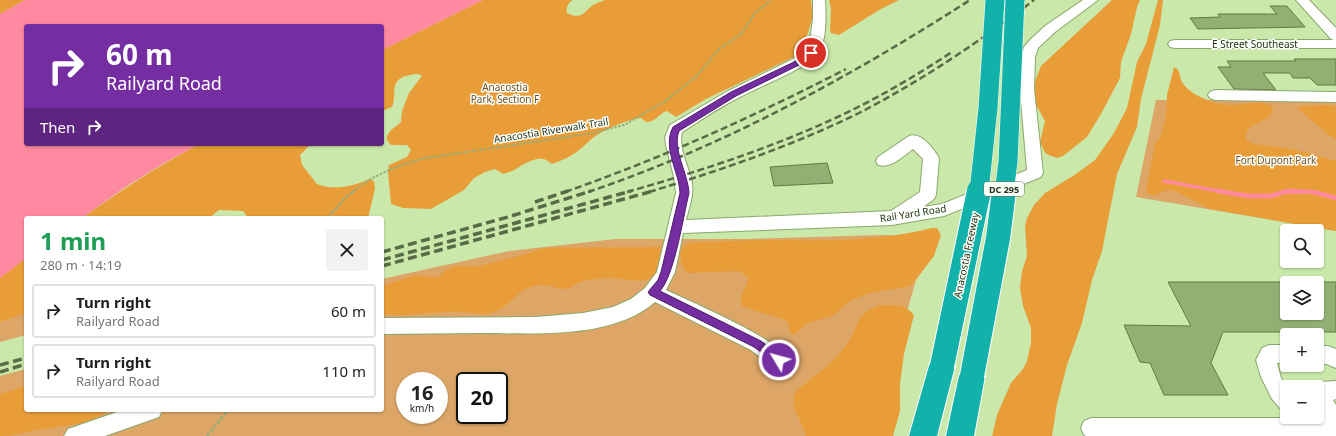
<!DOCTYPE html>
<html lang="en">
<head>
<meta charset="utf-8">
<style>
  body { margin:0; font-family:"Noto Sans",sans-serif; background:#f2f2f2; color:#202124; height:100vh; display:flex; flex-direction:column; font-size:15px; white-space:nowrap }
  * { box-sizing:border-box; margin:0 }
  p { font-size:13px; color:#757577 }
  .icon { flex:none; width:22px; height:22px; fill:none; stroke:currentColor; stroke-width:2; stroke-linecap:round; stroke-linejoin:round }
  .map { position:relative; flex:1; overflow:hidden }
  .sheet { position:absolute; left:24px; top:216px; width:360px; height:196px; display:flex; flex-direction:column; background:#fff; border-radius:4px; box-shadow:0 1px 3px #0004 }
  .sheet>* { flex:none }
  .guide { position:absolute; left:24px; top:24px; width:360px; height:122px; border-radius:4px; box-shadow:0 1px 3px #0004; background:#752ea1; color:#fff; overflow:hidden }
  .fabs { position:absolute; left:1280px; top:224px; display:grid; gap:8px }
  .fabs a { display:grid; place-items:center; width:44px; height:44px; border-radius:4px; background:#fff; box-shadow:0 1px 3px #0004; font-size:20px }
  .speed { position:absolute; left:396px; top:372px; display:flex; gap:8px; font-size:20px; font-weight:700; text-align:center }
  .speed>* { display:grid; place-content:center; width:52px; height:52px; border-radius:50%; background:#fff; box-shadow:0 1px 3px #0004; line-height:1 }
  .speed small { font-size:10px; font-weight:400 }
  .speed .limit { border:2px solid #111; border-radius:6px; background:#fff; color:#111 }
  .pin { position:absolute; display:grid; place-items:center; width:34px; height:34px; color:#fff; margin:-17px; border:2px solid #fff; border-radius:50%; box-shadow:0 1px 4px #0007 }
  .me { position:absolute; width:44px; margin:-22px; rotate:307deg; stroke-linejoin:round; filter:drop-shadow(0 0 3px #0008) }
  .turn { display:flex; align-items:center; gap:14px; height:84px; padding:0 16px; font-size:18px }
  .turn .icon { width:52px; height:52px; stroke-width:2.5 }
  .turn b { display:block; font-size:28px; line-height:34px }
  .then { display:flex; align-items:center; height:38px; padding:0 16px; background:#0003; gap:8px; font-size:15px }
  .round { display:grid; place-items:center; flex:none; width:42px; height:42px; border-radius:4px; background:#f2f2f2 }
  .head { display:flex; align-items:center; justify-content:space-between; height:68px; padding:0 16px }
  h1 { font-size:24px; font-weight:700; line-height:30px; color:#1e9e55 }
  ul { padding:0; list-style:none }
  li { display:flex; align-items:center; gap:12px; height:54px; margin:0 8px 6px; padding:0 8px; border:2px solid #e0e0e0; border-radius:4px }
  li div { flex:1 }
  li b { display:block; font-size:15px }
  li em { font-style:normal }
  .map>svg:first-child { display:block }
  .green { fill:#dda667; fill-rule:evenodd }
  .forest { fill:#e89d39 }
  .water { fill:#ff8a9f }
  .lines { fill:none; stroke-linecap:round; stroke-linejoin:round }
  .stream-far1 { stroke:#ff8a9f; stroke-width:3.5 }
  .stream { stroke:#ff8a9f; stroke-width:4.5 }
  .building { fill:#93b074; stroke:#5f7a41 }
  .minor-casing { stroke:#8aa76c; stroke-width:2 }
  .highway-casing { stroke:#fff; stroke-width:2 }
  .path-far1 { stroke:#96ae7c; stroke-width:2; stroke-dasharray:2.5 1.5; stroke-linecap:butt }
  .path { stroke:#96ae7c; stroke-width:2.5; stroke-dasharray:3.5 2; stroke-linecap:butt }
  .minor { fill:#fff; fill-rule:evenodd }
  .highway { fill:#12b2ab; fill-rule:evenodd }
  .rail-far1 { stroke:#586a46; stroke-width:2.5; stroke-dasharray:7 3.5; stroke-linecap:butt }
  .rail { stroke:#586a46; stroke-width:3.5; stroke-dasharray:9 4.5; stroke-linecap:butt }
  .highway-bridge-far1-casing { stroke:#fff; stroke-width:20; stroke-linecap:butt }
  .highway-bridge-casing { stroke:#fff; stroke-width:26; stroke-linecap:butt }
  .highway-bridge-far1 { stroke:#12b2ab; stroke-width:19 }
  .highway-bridge { stroke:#12b2ab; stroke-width:24 }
  .route { fill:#752ea1; stroke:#4c1e69 }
  .labels { text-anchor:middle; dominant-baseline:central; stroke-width:3; stroke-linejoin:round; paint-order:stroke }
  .shield { fill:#fbfff8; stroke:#66705d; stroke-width:1 }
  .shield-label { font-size:9px; font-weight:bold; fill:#26321a }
  .street-label { font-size:10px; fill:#26321a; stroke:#fbfff8 }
  .park-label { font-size:10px; fill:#70502a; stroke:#fbfff8 }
</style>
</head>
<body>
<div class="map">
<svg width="1336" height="436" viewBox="0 0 1336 436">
  <rect width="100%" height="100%" fill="#cae8aa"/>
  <path class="green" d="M1156,100h180v131l-200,-34z
    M881,235h48l-58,201h-871v-60l26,-7v41h356v-131l127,-28 107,-12h127zM405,381h34v34h-34zM465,381h34v34h-34z
    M26,258v77l-26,7v-64z"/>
  <path class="forest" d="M0,0h25l-25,14z
    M483,0h90c-5,2 -7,8 -6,13 14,7 16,0 26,-8 3,-2 8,-3 12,-5h206l2,17 -8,25 -11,15 -88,42 -30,18 -9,-6c-9,3 -11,11 -21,11l-5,-4c-12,1 -33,10 -44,17 -8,5 -14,13 -22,18 -7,5 -15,8 -23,11 -3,-2 -6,-5 -9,-5 -13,-3 -27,13 -40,15l-8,-5 -10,3 -11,6 -10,12 -33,19 -28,-1 -12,-4 -3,-33 1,-6 18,-8 4,-7 -4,-5h-16l-4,-5c-1,-9 8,-12 14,-18l1,-11 7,-18 13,-17c-3,-3 -7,-2 -12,-1 -23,4 -12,20 -18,32l-10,4v-61z
    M829,0h70l-20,10 -40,25 -8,-2 -1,-3 1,-21z
    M1112,0h28l-3,7 -6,27 -10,28 -1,16 -19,36 -14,23 -24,19 -6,2 -6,-2 -6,-3 -5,-11 5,-21 -10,-18 -1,-19 7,-18z
    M1158,0h5l-3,25 -19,74 -4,28 -20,47 -15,77 -10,29 -10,43 -15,42 -10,39 -5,32h-60l5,-21 14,-32 12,-14 4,-8 4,-18v-15l-8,-22 -3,-18 2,-17 5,-15 -2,-30 2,-8 7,-13 11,-12 31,-19 19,-14 19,-27 13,-25 10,-46 9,-18z
    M1174,67c7,3 5,9 8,15 7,12 26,19 39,22 16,4 38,-7 52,3 0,18 -29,12 -27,33l7,4 39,5 44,12v70l-126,-22 -35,-18 -7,-1 -15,6 -6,-3 -1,-3 9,-46 6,-9 5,-18 1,-22z
    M1328,105l8,2v32l-7,-4 -32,-27 5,-2z
    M199,144h112l-11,11 2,10 15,19c15,7 38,2 52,-5l5,2 1,8 -7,29h-120l-5,-7 -24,-1 -10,8h-127c38,-27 76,-52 117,-74z
    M932,228h5l4,7 -7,21 -19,25 -6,5 -42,8 -14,6 -6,3 -13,12 -28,9 -12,11 -3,-1 -4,-12 -4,-3 -40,-12c-7,-9 5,-20 5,-30l-9,-6 -50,2 -3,-1c-5,-6 -9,-22 -1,-27 4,-2 9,-2 13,-3 25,0 51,-2 76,-2 54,1 106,1 158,-12z
    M660,247l1,2c1,9 -2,25 -11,29 -11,6 -28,0 -39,0 -9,0 -19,1 -28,3 -7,2 -12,8 -19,8 -8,0 -16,-5 -24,-4 -23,2 -30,23 -49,28 -10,3 -20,-1 -30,-1 -18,-1 -37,2 -55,3 -8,1 -16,-1 -24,-1v-28l33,-11 17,2h6l9,-8 9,-3h24l46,-12 16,-6z
    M26,258v55l-26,9v-44z
    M879,305c17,1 24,-3 35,10l-10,39 -4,30v27l-7,25h-87c-3,-15 -20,-32 -9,-46 18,-14 37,-27 50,-46 13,-19 7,-28 32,-39z
    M26,386v24h83c-19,16 -49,16 -73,20 -13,3 -22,6 -36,6v-42z"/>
  <path class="water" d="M25,0h458l-101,50v-24h-356v118h173l-33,18 -42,26 -42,30h-56v40l-26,20v-264z"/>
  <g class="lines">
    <path class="stream-far1" d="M1164,181l60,11
      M1285,192h21"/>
    <path class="stream" d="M1218,191l30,5h23l16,-5 27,1 22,6"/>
  </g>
  <path class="building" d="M1270,6h17l18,21 -107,2 -8,-11 30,-1 -2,-3h59z
    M1294,59h42v26h-19l-7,-7h-17l-3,-5h-27l13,17 -42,-1 -16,-22h13l-4,-6h69z
    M827,163l6,20 -59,3 -4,-19z
    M1168,282h119v31h30v-31h19v50h-113l-12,31 17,32h-64l-14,-32 -10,-1 -16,-37 67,1z"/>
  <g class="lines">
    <defs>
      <path id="minor" d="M813,0h12c1,15 2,45 -9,56 -15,15 -56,30 -76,41 -20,10 -39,23 -58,35 -4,18 7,34 10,51 2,12 -3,25 -6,37l205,-9 29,-19 3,-33 -10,-10c-10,7 -22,20 -35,16l-2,-4 2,-4 31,-21c12,-4 24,12 30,22l-3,37 -2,4 -11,8 19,-3 85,-34 -7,-81 1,-32 3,-10 7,-8 14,-13 38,-26h15l-43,32 -17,16 -3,9 -1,32 9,84 -2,4 -97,39 -52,9 -209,8 -8,39 -9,18c25,12 113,49 123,70l-3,6 -7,3 -7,-3 -21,-16 -96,-48c-44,38 -122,31 -176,31 -32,0 -65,1 -97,1v-16l154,-1 47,-4 30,-6 18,-8 14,-11 12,-16 19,-79 -2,-16 -8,-32 -1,-8 5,-12 58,-34 63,-31 14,-9 6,-17 2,-16z
        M1296,0h13l27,28v20h-161l-5,-1 -2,-3 2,-3 5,-1h159l-3,-1z
        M1215,90l121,2v10l-121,-2 -5,-2 -2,-3 2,-3z
        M1269,345h18v18h-10l4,15 6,9v24l-7,-3 -8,-9 -11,-22 -5,-17 6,-12z
        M1317,346h11l8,3v19l-10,-4h-9z
        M1336,381v18l-3,1 3,5v31h-250l-2,-1 -3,-7 3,-7 7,-3h230l-4,-7v-24h-5l1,-3 7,-2z
        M123,410h39l-3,7 -54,19h-41l4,-7z"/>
      <path id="highway" d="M942,354l9,4 4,8 -18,70h-28l20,-70 4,-8z
        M972,364l9,4 4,8 -11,60h-28l13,-60 4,-8z"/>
    </defs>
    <use href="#minor" class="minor-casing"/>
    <use href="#highway" class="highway-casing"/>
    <path class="path-far1" d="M353,192c21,-18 46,-27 73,-34l167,-25 31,-8 40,-23 33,-26 21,-26 23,-16 14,-21 16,-13"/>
    <path class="path" d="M328,218l16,-19 10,-8
      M207,436l21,-26"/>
    <use href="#minor" class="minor"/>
    <use href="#highway" class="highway"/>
    <path class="rail-far1" d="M998,19l26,-19
      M565,192c97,-34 190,-76 281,-123
      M588,192c136,-46 262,-115 382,-192
      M627,192c77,-22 154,-47 225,-82 35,-17 68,-37 100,-58
      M649,192c72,-22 143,-46 210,-79 62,-32 120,-71 175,-113"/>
    <path class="rail" d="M535,202l33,-11
      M382,252l126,-35 83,-26
      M382,260l249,-69
      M382,266l271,-75
      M0,365l26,-7
      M0,372l26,-8"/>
    <defs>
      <path id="highway-bridge-far1" d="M979,192l9,-84 7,-108
        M1004,192l4,-30 7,-162"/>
      <path id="highway-bridge" d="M942,366l37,-175
        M972,376l26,-138 6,-47"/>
    </defs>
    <use href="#highway-bridge-far1" class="highway-bridge-far1-casing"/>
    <use href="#highway-bridge" class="highway-bridge-casing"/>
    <use href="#highway-bridge-far1" class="highway-bridge-far1"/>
    <use href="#highway-bridge" class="highway-bridge"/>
  </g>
  <path class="route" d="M808,51h5l1,2 -15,12 -63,31 -57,35c-7,18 9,42 10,62 -6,24 -14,81 -29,98l101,50 21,16 2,3 -2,3 -3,2 -25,-18 -104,-52 -2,-3 10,-12 3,-8 19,-79c-1,-22 -18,-45 -7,-66l58,-35 63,-30z"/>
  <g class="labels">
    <rect class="shield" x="984" y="182" width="40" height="14" rx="3"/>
    <g class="shield-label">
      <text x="1004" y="189">DC 295</text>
    </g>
    <g class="street-label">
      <text x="1255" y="44">E Street Southeast</text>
      <text transform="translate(551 130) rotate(-9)">Anacostia Riverwalk Trail</text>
      <text transform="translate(913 213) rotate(-9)">Rail Yard Road</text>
      <text transform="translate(966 255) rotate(-78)">Anacostia Freeway</text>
    </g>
    <g class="park-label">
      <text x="505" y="87">Anacostia<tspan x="505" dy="12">Park, Section F</tspan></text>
      <text x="1276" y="160">Fort Dupont Park</text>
    </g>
  </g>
</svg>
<div class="fabs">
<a><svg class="icon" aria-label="search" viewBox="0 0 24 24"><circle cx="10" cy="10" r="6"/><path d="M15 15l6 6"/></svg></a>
<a><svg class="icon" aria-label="layers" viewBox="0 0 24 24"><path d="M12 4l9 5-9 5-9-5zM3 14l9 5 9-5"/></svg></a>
<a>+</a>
<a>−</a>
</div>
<div class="speed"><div>16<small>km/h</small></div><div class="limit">20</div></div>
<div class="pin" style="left:811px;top:53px;background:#d93025"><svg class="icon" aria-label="arrive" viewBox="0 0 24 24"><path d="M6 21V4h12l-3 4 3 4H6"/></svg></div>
<svg class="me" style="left:779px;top:360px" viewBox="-20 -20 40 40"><circle r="17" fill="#752ea1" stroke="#fff" stroke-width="3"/><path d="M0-11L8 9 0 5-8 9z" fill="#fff"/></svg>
<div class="guide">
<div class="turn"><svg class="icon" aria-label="right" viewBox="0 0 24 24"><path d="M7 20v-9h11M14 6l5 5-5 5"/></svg><div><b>60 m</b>Railyard Road</div></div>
<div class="then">Then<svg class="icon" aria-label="right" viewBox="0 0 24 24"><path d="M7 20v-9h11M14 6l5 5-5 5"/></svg></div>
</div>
<section class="sheet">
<div class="head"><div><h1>1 min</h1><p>280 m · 14:19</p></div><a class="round"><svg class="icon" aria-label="close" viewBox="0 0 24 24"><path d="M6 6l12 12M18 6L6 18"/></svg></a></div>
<ul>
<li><svg class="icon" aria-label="right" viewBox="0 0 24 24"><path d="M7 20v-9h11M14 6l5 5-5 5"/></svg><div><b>Turn right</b><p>Railyard Road</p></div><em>60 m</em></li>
<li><svg class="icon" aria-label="right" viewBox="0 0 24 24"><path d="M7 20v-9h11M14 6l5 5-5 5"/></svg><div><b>Turn right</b><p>Railyard Road</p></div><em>110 m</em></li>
</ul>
</section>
</div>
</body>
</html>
